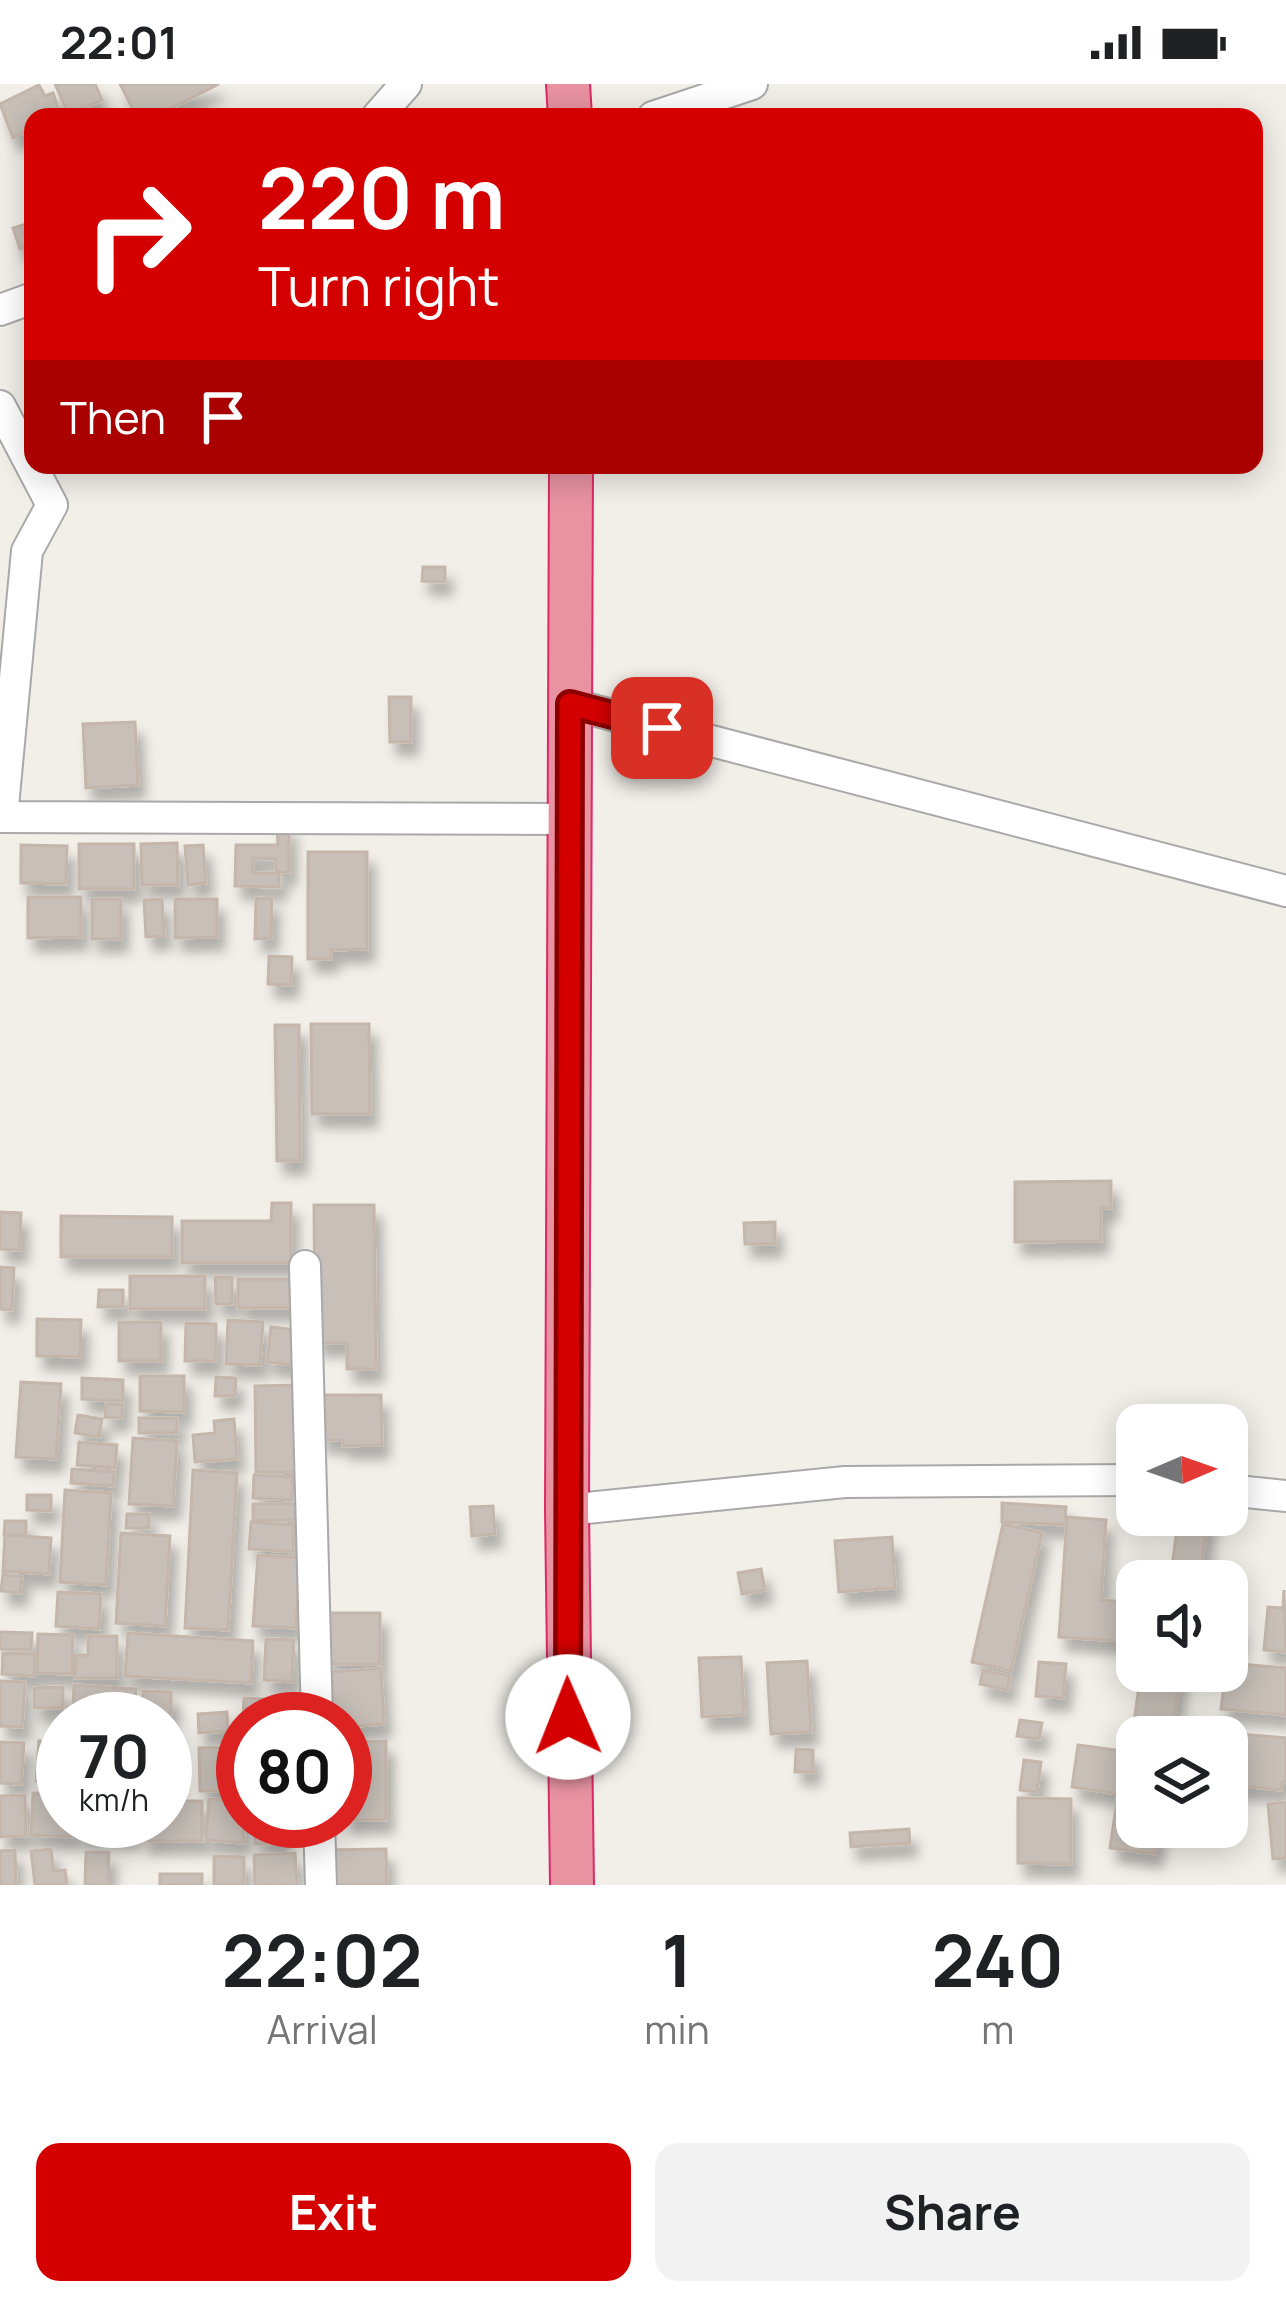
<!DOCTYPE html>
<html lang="en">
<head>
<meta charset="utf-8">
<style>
  body { margin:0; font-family:Manrope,sans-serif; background:#f2f2f2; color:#202124; height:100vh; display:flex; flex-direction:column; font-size:45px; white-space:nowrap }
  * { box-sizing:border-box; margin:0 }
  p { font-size:39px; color:#757577 }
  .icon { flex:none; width:66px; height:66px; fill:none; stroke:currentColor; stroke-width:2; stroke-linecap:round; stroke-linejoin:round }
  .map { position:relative; height:1801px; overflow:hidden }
  .sheet { display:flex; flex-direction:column; background:#fff; flex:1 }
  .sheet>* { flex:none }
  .banner { position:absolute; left:24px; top:24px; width:1239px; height:366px; border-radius:24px; box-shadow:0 6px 30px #0003; background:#d40000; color:#fff; overflow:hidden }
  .needle { width:78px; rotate:88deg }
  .tools { position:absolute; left:1116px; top:1320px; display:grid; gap:24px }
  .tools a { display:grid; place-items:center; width:132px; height:132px; border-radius:24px; background:#fff; box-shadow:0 6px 30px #0003; font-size:60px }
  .speed { position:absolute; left:36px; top:1608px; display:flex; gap:24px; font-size:60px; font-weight:700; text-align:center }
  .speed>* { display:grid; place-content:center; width:156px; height:156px; border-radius:50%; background:#fff; box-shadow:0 6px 30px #0003; line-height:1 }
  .speed small { font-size:30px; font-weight:400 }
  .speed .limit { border:18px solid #d22; background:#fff; color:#111 }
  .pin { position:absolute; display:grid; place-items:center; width:102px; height:102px; color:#fff; margin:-51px; border-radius:24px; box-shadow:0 6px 18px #0006 }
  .me { position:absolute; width:132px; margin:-66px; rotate:359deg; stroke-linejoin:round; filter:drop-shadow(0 0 9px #0008) }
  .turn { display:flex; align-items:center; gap:42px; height:252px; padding:0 36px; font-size:54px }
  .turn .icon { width:156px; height:156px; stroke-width:2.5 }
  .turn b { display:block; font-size:84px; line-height:102px }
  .then { display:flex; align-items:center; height:114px; padding:0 36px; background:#0003; gap:24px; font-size:45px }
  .eta { display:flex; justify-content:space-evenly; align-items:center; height:204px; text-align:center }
  .eta b { font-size:72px; font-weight:700; line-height:84px }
  .button { display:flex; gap:24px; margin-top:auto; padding:24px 36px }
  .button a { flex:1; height:138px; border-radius:24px; background:#d40000; color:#fff; font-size:48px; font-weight:700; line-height:138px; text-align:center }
  .button a+a { background:#f2f2f2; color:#202124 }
  .status { display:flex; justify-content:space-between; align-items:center; height:84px; padding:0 60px; background:#fff; direction:ltr }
  .status svg { height:33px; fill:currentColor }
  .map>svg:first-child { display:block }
  .building { fill:#c7bfb8; stroke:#c4b6ab; stroke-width:3; filter:url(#shadow) }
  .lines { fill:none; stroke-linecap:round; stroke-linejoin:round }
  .minor-casing { stroke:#a9a9a9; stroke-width:34 }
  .highway-casing { stroke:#dc2a67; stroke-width:46 }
  .minor { stroke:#fff; stroke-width:30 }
  .highway { stroke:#e892a2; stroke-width:42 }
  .route-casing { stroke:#8a0000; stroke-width:30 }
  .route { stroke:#d40000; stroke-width:21 }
</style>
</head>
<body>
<div class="status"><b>22:01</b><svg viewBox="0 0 49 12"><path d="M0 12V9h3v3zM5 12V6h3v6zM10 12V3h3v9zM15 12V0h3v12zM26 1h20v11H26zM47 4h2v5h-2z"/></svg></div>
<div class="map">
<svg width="1286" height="1801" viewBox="0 0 1286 1801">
  <defs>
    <filter id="shadow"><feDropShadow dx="7" dy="13" stdDeviation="6" flood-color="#0004"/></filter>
  </defs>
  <rect width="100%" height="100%" fill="#f2efe9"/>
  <path class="building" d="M55,0h40l7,16 -33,15z
    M120,0h99l-65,33h-17z
    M39,1l6,11 8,-3 7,21 -27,3v10l-20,11 -13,-34z
    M30,139l3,22 -13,4 -7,-21z
    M423,483h22v15l-23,-1z
    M389,613h22v45h-21z
    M135,638l3,63 -52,3 -3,-64z
    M277,741h12v47h-13v-13l-23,-1v15h26v14l-44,-1 1,-41h42z
    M177,759l1,42h-36l-1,-41z
    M79,760h55v45h-55z
    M21,761l46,1 -1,38 -45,-1z
    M203,761l3,38 -18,2 -3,-39z
    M308,768h59v97l-36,1v9h-23z
    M28,813h53v40l-53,1z
    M256,814l16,1 -1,39 -16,1z
    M92,815h29v40h-29z
    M162,815l2,37 -18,1 -2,-37z
    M175,815h42v38l-42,1z
    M269,872l23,1 -1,28 -23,-1z
    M311,940h58l1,90h-58z
    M275,941h24l1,136h-23z
    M1111,1097v27h-10v33l-86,1v-60z
    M272,1119h19v60h-109v-42h89z
    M314,1121h60l2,164h-29v-26h-32z
    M0,1128l21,1 -1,37 -20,-1z
    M61,1132l111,1v40h-111z
    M775,1138v22h-30l-1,-21z
    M0,1183l14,1 -2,42 -12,-1z
    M130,1192h75v33h-75z
    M215,1193h17v27h-16z
    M238,1195h55v29h-55z
    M99,1206h24v17h-25z
    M37,1235l44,1 -1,37 -43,-1z
    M228,1236l35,2 -3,43 -34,-1z
    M119,1238h42v39h-42z
    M186,1239l30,1v37h-31z
    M271,1243l27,3 -4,35 -27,-3z
    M140,1292h44v36l-44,-1z
    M216,1293l20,1 -1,18h-20z
    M82,1294l41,2v21l-41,-2z
    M21,1298l40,2 -5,75 -40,-2z
    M295,1301l1,87h-40l-1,-86z
    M319,1311h62l1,50 -39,1v-6h-23z
    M106,1320l17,1 -1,13 -17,-1z
    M78,1331l24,4 -3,18 -24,-4z
    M139,1334h38v15h-38z
    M234,1335l3,40 -42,3 -2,-27 22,-2 -1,-12z
    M133,1354l44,3 -4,65 -44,-2z
    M79,1358l38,3 -2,23 -38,-3z
    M72,1385l42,3 -1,14 -42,-3z
    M193,1386l44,3 -9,157 -43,-2z
    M254,1391l39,2 -1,23 -39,-2z
    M65,1406l46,3 -5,92 -46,-3z
    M27,1411h24v16l-24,-1z
    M1002,1419l64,4 -1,18 -63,-3z
    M253,1420h42v16h-42z
    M493,1422l2,28 -23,2 -2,-29z
    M127,1430h22v14h-23z
    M1179,1431h30l-10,66h-29z
    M1067,1433l39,3 -5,80 36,3v39l-78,-5z
    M5,1437h21v14h-22z
    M251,1438l43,3 -1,27 -44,-3z
    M1003,1440l39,9 -31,138 -39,-9z
    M121,1449l49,3 -5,90 -49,-3z
    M5,1451l46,3 -2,36 -46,-3z
    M892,1453l3,51 -56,4 -4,-51z
    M258,1471l42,3 -4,70 -43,-2z
    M761,1485l4,21 -23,4 -4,-21z
    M3,1490l19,3 -2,16 -19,-2z
    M1284,1506l2,62 -22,-2 4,-43 15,1z
    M58,1508l43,2 -2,35 -43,-3z
    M325,1529h55v51h-55z
    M1227,1539l12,2 -6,31 -6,-1z
    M0,1548l32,1 -1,17 -31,-1z
    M128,1549l125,8 -2,42 -126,-7z
    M38,1550l35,1 -1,39 -35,-1z
    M88,1552h29v42h-42v-23h13z
    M266,1555l28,1 -2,42 -28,-2z
    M3,1569l32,1 -1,22 -32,-2z
    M741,1573l3,58 -42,2 -3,-59z
    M807,1577l4,71 -40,2 -4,-71z
    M1039,1578l27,2 -3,34 -27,-2z
    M1227,1579l59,5v47l-65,-6z
    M381,1584l3,56 -39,3v-8h-23l-3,-46z
    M983,1586l27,6 -3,14 -27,-6z
    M1141,1587h40l-10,66h-34v90h22l-4,27 -45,-6 8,-54 -46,-7 6,-42 52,7z
    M0,1597l25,1 -3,45 -22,-1z
    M74,1601l62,4 -1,30h-63z
    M63,1603v21h-29v-20z
    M143,1607l28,1v22h-28z
    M244,1614l43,2 -1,19h-43l-1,14z
    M227,1628l1,19 -29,2 -1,-19z
    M1020,1636l22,3 -3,16 -22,-3z
    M1240,1650l46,4v44h-4l-1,8 -51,-5 2,-17h-5v-24l12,2z
    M39,1657l24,2v40l-27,-2z
    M386,1657v79h-41v-78z
    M0,1658l24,1 -3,41 -21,-1z
    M165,1661h8v42h-8z
    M228,1663l1,44h-29l-1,-43z
    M796,1665l17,1v22h-18z
    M1024,1676l17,2 -4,30 -17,-2z
    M33,1709l30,1v27h9l-1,16 -40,-2z
    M25,1711l1,41 -26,1v-41z
    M1018,1714l53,1v65l-53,-1z
    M209,1715l34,2 1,42 -38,-3z
    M165,1717h37v40h-59v-20h22z
    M1286,1718v56l-13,1 -5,-55z
    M77,1737h57v14h-57z
    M254,1737h30v23h-29z
    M909,1745l1,14 -59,4 -1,-14z
    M51,1765l3,22 11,-1 2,15h-32l-4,-34z
    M386,1765l1,36h-62l-1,-35z
    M15,1766l1,35h-16v-34z
    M86,1768h23l-1,33h-23z
    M295,1769l2,32h-42l-1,-30z
    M214,1772l30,1v28h-30z
    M160,1790h42v11h-42z"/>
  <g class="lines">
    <defs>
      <path id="minor" d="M377,33l29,-33
        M653,33l99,-33
        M0,226l33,-12
        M0,322l52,99 -25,46 -25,266
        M570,620l716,187
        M0,733l569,2
        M305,1182l12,453
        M1227,1406l59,6
        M567,1426l278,-28 292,-2
        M319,1737l2,64"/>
      <path id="highway" d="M568,0l2,33
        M571,381l-4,1045 5,375"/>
    </defs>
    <use href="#minor" class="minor-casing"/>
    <use href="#highway" class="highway-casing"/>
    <use href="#minor" class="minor"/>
    <use href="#highway" class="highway"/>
  </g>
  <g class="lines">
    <defs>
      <path id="route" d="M568,1633l2,-1013 92,24"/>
    </defs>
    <use href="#route" class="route-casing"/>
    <use href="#route" class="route"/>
  </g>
</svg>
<div class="tools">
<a><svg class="needle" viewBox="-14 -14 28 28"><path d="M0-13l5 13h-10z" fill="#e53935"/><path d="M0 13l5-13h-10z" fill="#757577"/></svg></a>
<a><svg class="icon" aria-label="sound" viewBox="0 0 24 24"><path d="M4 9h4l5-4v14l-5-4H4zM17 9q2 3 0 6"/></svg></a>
<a><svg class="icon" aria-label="layers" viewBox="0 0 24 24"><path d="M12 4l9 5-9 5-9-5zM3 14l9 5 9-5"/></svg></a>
</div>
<div class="speed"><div>70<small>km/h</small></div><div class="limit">80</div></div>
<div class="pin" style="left:662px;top:644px;background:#d93025"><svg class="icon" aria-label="arrive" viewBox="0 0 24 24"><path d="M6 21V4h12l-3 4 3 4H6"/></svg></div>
<svg class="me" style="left:568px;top:1633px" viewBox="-20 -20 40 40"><circle r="19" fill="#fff"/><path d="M0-13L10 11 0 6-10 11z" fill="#d40000"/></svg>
<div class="banner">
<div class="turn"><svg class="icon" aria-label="right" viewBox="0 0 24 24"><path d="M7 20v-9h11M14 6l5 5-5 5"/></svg><div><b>220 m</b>Turn right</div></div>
<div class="then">Then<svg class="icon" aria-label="arrive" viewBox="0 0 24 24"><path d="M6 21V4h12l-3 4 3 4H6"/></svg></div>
</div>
</div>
<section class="sheet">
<div class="eta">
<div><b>22:02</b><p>Arrival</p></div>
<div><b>1</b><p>min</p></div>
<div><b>240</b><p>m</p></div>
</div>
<div class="button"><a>Exit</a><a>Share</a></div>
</section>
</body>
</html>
